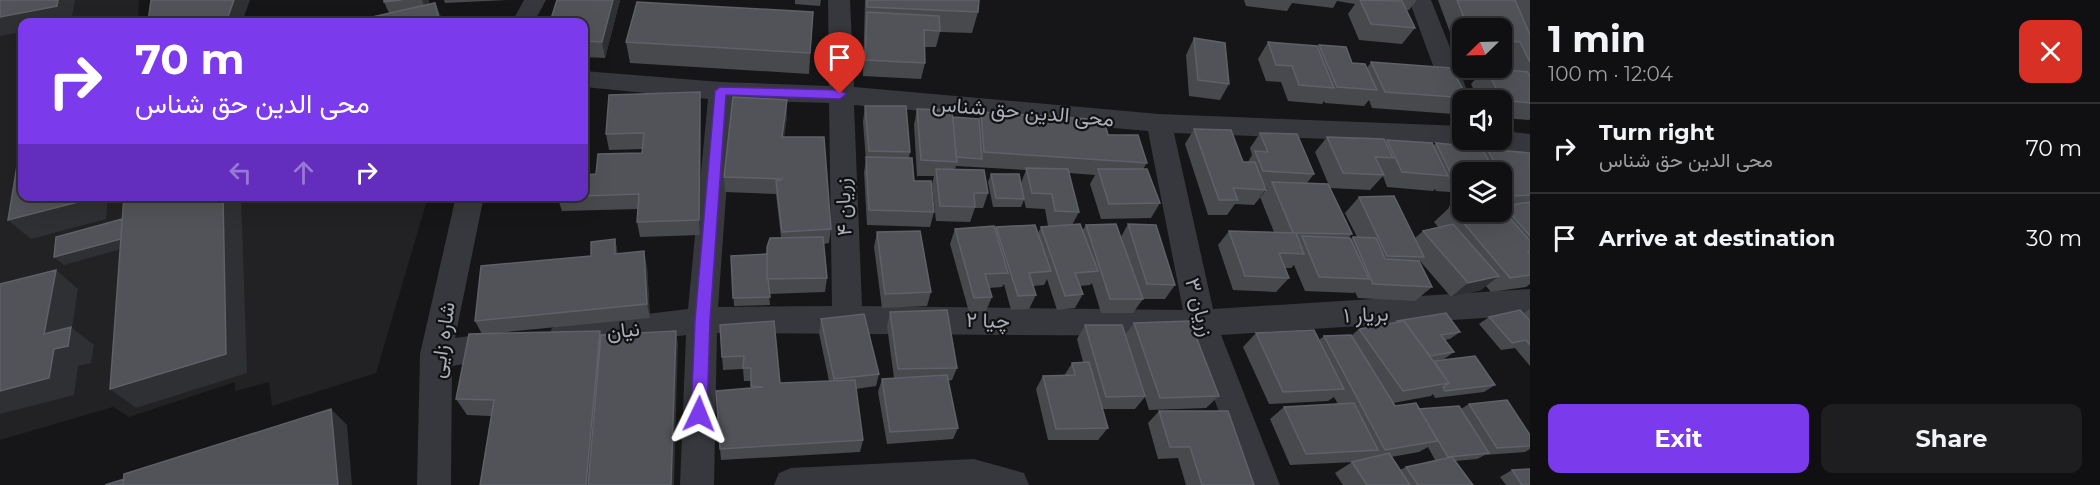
<!DOCTYPE html>
<html lang="en">
<head>
<meta charset="utf-8">
<style>
  body { margin:0; font-family:Montserrat,Vazirmatn,sans-serif; background:#1e1e20; color:#f1f3f6; height:100vh; display:flex; flex-direction:column; font-size:22px; white-space:nowrap }
  * { box-sizing:border-box; margin:0 }
  p { font-size:20px; color:#9c9d9f }
  .icon { flex:none; width:33px; height:33px; fill:none; stroke:currentColor; stroke-width:2; stroke-linecap:round; stroke-linejoin:round }
  .map { position:relative; flex:1; overflow:hidden }
  .side { display:flex; flex-direction:column; background:#101012; width:570px }
  .side>* { flex:none }
  .banner { position:absolute; left:18px; top:18px; width:570px; height:183px; border-radius:12px; box-shadow:0 6px 24px #0002,0 0 0 2px #303032; background:#7c3aed; color:#fff; overflow:hidden }
  .needle { width:39px; rotate:247deg }
  .fabs { position:absolute; left:1452px; top:18px; display:grid; gap:12px }
  .fabs a { display:grid; place-items:center; width:60px; height:60px; border-radius:12px; background:#101012; box-shadow:0 6px 24px #0002,0 0 0 2px #303032; font-size:30px }
  .pin { position:absolute; display:grid; place-items:center; width:51px; height:51px; color:#fff; margin:-62px -26px; border-radius:50% 50% 50% 0; rotate:-45deg; box-shadow:0 0 6px #0007 }
  .pin .icon { rotate:45deg }
  .me { position:absolute; width:66px; margin:-33px; rotate:2deg; stroke-linejoin:round; filter:drop-shadow(0 0 4px #0008) }
  .turn { display:flex; align-items:center; gap:21px; height:126px; padding:0 18px; font-size:27px }
  .turn .icon { width:78px; height:78px; stroke-width:2.5 }
  .turn b { display:block; font-size:42px; line-height:51px }
  .lanes { display:flex; align-items:center; height:57px; padding:0 18px; background:#0003; justify-content:center; gap:30px; direction:ltr }
  .lanes .off { opacity:.35 }
  .round { display:grid; place-items:center; flex:none; width:63px; height:63px; border-radius:12px; background:#1e1e20 }
  .overview { display:flex; align-items:center; justify-content:space-between; height:102px; padding:0 18px }
  h1 { font-size:36px; font-weight:700; line-height:45px }
  .primary-button { display:flex; gap:12px; margin-top:auto; padding:12px 18px }
  .primary-button a { flex:1; height:69px; border-radius:12px; background:#7c3aed; color:#fff; font-size:24px; font-weight:700; line-height:69px; text-align:center }
  .primary-button a+a { background:#1e1e20; color:#f1f3f6 }
  ul { padding:0; list-style:none }
  li { display:flex; align-items:center; gap:18px; height:90px; padding:0 18px; border-top:2px solid #303032 }
  li div { flex:1 }
  li b { display:block; font-size:22px }
  li em { font-style:normal }
  main { display:flex; flex:1; min-height:0 }
  .map>svg:first-child { display:block }
  .built { fill:#222225 }
  .lines { fill:none; stroke-linecap:round; stroke-linejoin:round }
  .street { fill:#37383d; fill-rule:evenodd }
  .wall { fill:#47494d; fill-rule:evenodd }
  .shaded-wall { fill:#2f3033 }
  .building { fill:#525359; stroke:#5f6168; stroke-width:1.5 }
  .route { fill:#7c3aed; stroke:#51269a; stroke-width:1.5 }
  .labels { text-anchor:middle; dominant-baseline:central; stroke-width:4.5; stroke-linejoin:round; paint-order:stroke }
  .street-label { font-size:21px; fill:#a8adb8; stroke:#111113 }
</style>
</head>
<body>
<main>
<div class="map">
<svg width="1530" height="485" viewBox="0 0 1530 485">
  <rect width="100%" height="100%" fill="#161618"/>
  <path class="built" d="M0,0h139l-1,22h-116v174l406,1 -52,176 -104,33 -3,-24 -34,9v-9l-106,35 -16,-10 -113,33z"/>
  <g class="lines">
    <path class="street" d="M524,0h22l-12,22h-22z
      M828,0h22l4,87 305,27 303,12v14h10l-10,4 -288,-11 39,176 317,-20v26l-309,20 59,150h-34l-55,-149 -474,-3 -3,152h-34l6,-150 -123,17 -11,-4 -4,-10 4,-10 11,-4 125,-15 20,-210 -124,-12v-16l137,11 108,4zM733,100l96,3 3,203 -114,1zM854,105l294,26 35,179 -321,-4z
      M1409,0h22l40,100h-9v18l-9,-3 -4,-6z
      M1502,131l28,3v20l-39,-7 -4,-7h15z
      M456,196h28l-29,142 50,-7 11,4 5,10 -5,10 -64,11 -1,119h-34l3,-131z
      M974,459l50,14 5,12h-255l5,-12 12,-5z"/>
  </g>
  <path class="wall" d="M384,0h45l-1,4 7,-1 8,19h-93l39,-9 -5,-11z
    M444,0h63l-62,3z
    M620,0l-15,58 -21,-1v-35z
    M795,0h26l-1,6 -25,-2z
    M865,0h114l-1,12 -6,21 -32,-1 -4,15h-12l1,16 -4,16 -58,-3z
    M1244,0h173l-8,10h-3l9,18 -13,16 -43,-4 -11,-26 7,-10 -18,-3 -4,7 -41,-5 -5,8 -41,-5z
    M1438,0h92v119l-1,1 -27,-2v-18h-23l-8,-16 15,-16 25,2 -6,-12h-3v-30h-40v24l-5,-1z
    M813,12l-4,62 -179,-11 -4,-21z
    M1194,38l35,46 -9,16 -31,-4 -3,-41z
    M1268,42l50,5 1,-2 33,18 15,5 4,-6 97,36 -2,2h-4v4l-9,10 -81,-6 -3,-8 -5,6 -39,-3 -1,-2 -2,3 -34,-3 -7,-19 -15,-1 -8,-22z
    M865,106l45,46 -1,6 5,23 20,31 -4,15 -63,-2 -3,-53 2,-11 -3,-39z
    M701,108l-1,127 -60,2 -3,-15 1,-13 -76,2 -5,-15h27v-21l12,-1 46,-21v-4l-33,1 -3,-16z
    M917,109l36,8 26,2 2,-7 127,23 39,28 -4,6 17,34 -9,15 -50,1 -11,-35 5,-9 -26,-2 10,39 -7,13 10,6 4,-6 35,12 7,-13 47,61 -10,14h-22l-10,14h-32l-9,-30 -2,2 -10,1 3,8 -8,14 -18,2 -10,-31 -3,6 -11,1 3,9 -7,14 -18,1 -7,-26 -2,3 -13,1 3,9 -6,14 -17,1 -19,-68 5,-15 40,1 1,-3 42,6 3,-6 7,-1 -3,-17 -19,-1 -2,-8 -3,7h-28l-5,-25 3,-8 30,9 5,-13 -70,-4 -1,3 33,24 -5,15h-8l-5,14 -34,-1 -4,-37 2,-8h-17l-3,-51z
    M787,116l-3,21 47,92 -2,14 -5,1 3,34 -2,14 -56,2 1,11 -36,1 -3,-50 36,-2 14,-17 -5,-43 -51,-2 -1,-15z
    M1194,129l49,33h5l4,-7 -2,-7 10,-15 54,41 -7,9 45,51 -4,4 3,1 2,-2h4l-12,-24 14,-16 56,41 8,-7 15,-4 -4,-5 16,-15 52,5v-40h-40v21l-26,-2 -1,-2 -2,2 -46,-4 -4,-11 -13,14 -40,-2 -15,-36 12,-15 58,5 2,-2 46,6 3,-3 48,9 3,-3 43,4v131l-4,3 -35,5 -5,-6 -5,4 -30,7 -31,-36h-1l13,26 -17,14 -57,-3 -3,-6 -1,1 -49,-2 -11,-26 -3,3h-6l4,10 -13,14 -43,-2 -15,-45 11,-14 45,1 -14,-35 7,-9 -2,-1 1,3 -12,15 -19,-1 -8,11h-19l-23,-71z
    M877,232l54,60 -4,14 -45,2 -8,-61z
    M615,239l3,15 29,12 3,52 -164,16 114,-3 1,4 77,9 -187,72 -24,-1 -11,-16 26,-65 -7,-13 116,-65z
    M1530,309v57l-15,-18 -14,2 -22,-26 10,-7 34,-3z
    M890,312l67,56 -5,12 -4,1 10,47 -5,11 -66,5 -9,-52 4,-13 12,-1 -7,-52z
    M821,319l58,55 -3,12 -20,3 7,51 -3,12 -139,8 -1,-11 31,-61v-7h-7l-1,-12 -20,1 -3,-45 60,58 49,-2 -10,-48z
    M1397,321l63,11 -10,7 -5,1 9,12 -10,7 -11,2 62,24 -11,7 -49,6 -2,-4 -2,2 -38,7 2,3 24,3h42l8,-5 61,31v14l-5,3 -40,3 -8,4 -21,2 17,24h-130l-8,-12 17,-11h3l-65,3 -20,-46 14,-12 54,-3 -4,-7 -6,4 -59,3 -26,-57 13,-14 63,7 5,-4 28,-1 7,-6 37,-7zM1428,447l7,13 -29,7 -6,3 -9,-13 28,-5z
    M1134,323l85,73 -13,12 -57,2 -4,-13 -10,12h-33l6,19 -10,12h-50l-12,-51 7,-13h21l8,-13 11,-1 -6,-23 8,-14 40,10z
    M1159,411l95,74h-68l-8,-27 -20,1 -10,-36z
    M1512,470l18,15h-24l-6,-8z"/>
  <path class="shaded-wall" d="M58,0h17l-4,22h-49v10l-22,4v-19z
    M234,0h16l-8,22h-16z
    M422,0h7l-2,14z
    M613,0h7l-15,58 -3,-16z
    M435,3l8,19h-3z
    M700,92l1,16 -1,127 -1,-15z
    M787,100v16l-5,37v-16z
    M86,196h22l-2,23 -75,20 -23,-19z
    M223,196h18l6,177 -111,35 -26,-19z
    M125,219l7,27 -68,19 -10,-8z
    M615,239l3,15h-3z
    M644,251l3,15 3,52 -3,-14z
    M56,270l22,19 -6,39 22,17 -3,18 -13,3 -4,29 -74,19v-23l44,-57z
    M1499,276l-18,14 -30,7 17,-14z
    M600,331l6,17 -12,137h-8z
    M676,331l2,13 -4,141h-3z
    M331,409l16,16 5,60h-14z"/>
  <path class="building" d="M0,0h58l-1,6 -57,11z
    M151,0h83l-8,22h-78z
    M384,0h17l-17,2z
    M557,0h56l-11,42 -18,-1v-19h-34z
    M867,0h112l-1,12 -111,-5z
    M1360,0l42,1 13,27 -44,-4z
    M1457,0h58l15,35v27l-10,-20 -18,-2v-12h-34z
    M637,2l176,10 -3,41 -184,-11z
    M435,3l5,19h-90z
    M867,12l72,4 1,15 -16,-1 1,33 -60,-3z
    M1194,38l31,5 4,41 -31,-4z
    M1268,42l49,4 17,42 -35,-3 -7,-19 -16,-1z
    M1319,45l27,2 6,16 13,1 12,26 -40,-3z
    M1371,62l80,6 17,30 -83,-6z
    M1486,68l42,4 2,5v26l-28,-3z
    M700,92l-1,128 -62,2 2,-28 -55,2v-21l12,-1 2,-20 44,-1 2,-20 -38,1 3,-39z
    M733,97l54,3 -5,37h42l7,92 -49,3 -6,-51 7,-2 -59,-2z
    M865,106h41l4,46 -41,-1z
    M917,109l35,1 5,52 -36,-2z
    M981,112l123,8 4,15h30l9,28 -163,-11z
    M953,117l26,2 3,40 -26,-2z
    M1194,129l37,1 12,32h12l11,28 -33,-2 5,12h-19z
    M1260,133l37,1 17,40 -51,-3 -8,-20 13,1z
    M22,136v60h64v4l-78,20z
    M1327,137l57,2 9,19 -18,-1 9,18 -41,-2z
    M1387,140l45,3 16,33 -46,-4z
    M1436,143l45,4 14,25h-33v4h-10z
    M1487,149l43,4v42l-17,1 -11,-20v-4h-2z
    M866,157l46,1 2,23h17l3,31 -65,-2z
    M1026,168l42,1 11,43 -24,-1 -3,-17 -20,-1z
    M936,169l48,1 4,23h-14l1,14 -35,-1z
    M1098,169h49l13,34 -51,1z
    M991,174h28l5,25 -28,-1z
    M1272,182l56,2 24,50 -59,-1z
    M124,196h99l3,158 -116,35z
    M1394,196l30,61 -37,-1 -28,-59z
    M1530,202v34l-26,-30z
    M1462,205v7h40v-3l28,32v10l-2,1 2,3v20l-20,3 -60,-71z
    M122,219l-1,20 -67,18 2,-20z
    M1080,224l18,47 -23,2 8,21 -18,2 -24,-69z
    M1116,224l27,75h-33l-24,-74z
    M1128,224l28,1 19,60 -28,-1z
    M1453,224l46,52 -31,7 -45,-52z
    M1035,225l16,46 -22,2 7,22 -18,1 -22,-69z
    M994,226l14,47 -23,1 7,23 -18,1 -19,-69z
    M920,231l11,61 -46,2 -8,-62z
    M1229,231l67,2 8,21 -25,-1 10,25 -44,-2z
    M1302,236l48,2 19,41 -50,-2z
    M823,237l4,41 -60,1v-32l3,-9z
    M1353,237l23,1 9,21 34,2 13,26 -59,-3z
    M615,239v15l29,-3 3,53 -172,17 6,-55 110,-10v-14z
    M767,254v25h1l2,18 -37,1 -2,-42z
    M56,270l-12,64 27,-7 -3,19 -14,3 -5,29 -49,13v-107z
    M947,310l10,58 -59,1 -8,-57z
    M1520,310l10,11v24l-4,-5 -14,3 -23,-26z
    M1446,313l14,19 -19,3 13,17 -24,4 -26,-35 -6,1 -1,-1z
    M864,314l15,60 -45,5 -13,-60z
    M774,321l6,62 75,-3 8,60 -143,9 -4,-58 47,-4 -12,-1v-18h-8l1,-12 -22,1 -2,-32z
    M1190,321l29,75 -59,2 -26,-75z
    M1404,321l45,62 -46,8 -44,-62z
    M1085,325h37l23,71 -39,1z
    M1314,330l30,59 -61,3 -27,-59z
    M600,331l-14,154h-106l14,-85 -38,-1 13,-65z
    M676,331l-5,154h-83l13,-150z
    M1351,335l44,71 21,-3 22,38 -53,9 -61,-114z
    M1475,356l20,29 -50,6 -2,-4 6,-4 -15,-22z
    M1089,362l19,66 -52,1 -13,-53 32,-1 -3,-12z
    M947,375l11,53 -68,4 -8,-53z
    M1507,400l23,35v11l-33,2 -28,-44z
    M1354,403l24,47 -72,4 -22,-47z
    M1459,406l30,47 -41,4 -29,-48z
    M331,409l7,76h-215l1,-11z
    M1159,411h69l26,74h-52l-12,-38h-20z
    M1389,453l21,32h-43l-15,-23z
    M1452,457l21,28h-55l-12,-18z
    M1530,469v16h-8l-10,-15z
    M124,479l-1,6h-18z"/>
  <path class="route" d="M720,87l120,3 6,4 -6,5 -114,-4 -16,225 -3,94 -2,5 -6,2 -5,-2 -3,-5 4,-94 20,-229z"/>
  <g class="labels">
    <g class="street-label">
      <text transform="translate(1023 111) rotate(5)">محی الدین حق شناس</text>
      <text transform="translate(843 207) rotate(-92)">زریان ۴</text>
      <text transform="translate(1200 307) rotate(75)">زریان ۳</text>
      <text transform="translate(1366 314) rotate(-3)">بریار ۱</text>
      <text transform="translate(988 320) rotate(1)">چیا ۲</text>
      <text transform="translate(623 330) rotate(-7)">نیان</text>
      <text transform="translate(442 340) rotate(-82)">شاره زایی</text>
    </g>
  </g>
</svg>
<div class="fabs">
<a><svg class="needle" viewBox="-14 -14 28 28"><path d="M0-13l5 13h-10z" fill="#e53935"/><path d="M0 13l5-13h-10z" fill="#9c9d9f"/></svg></a>
<a><svg class="icon" aria-label="sound" viewBox="0 0 24 24"><path d="M4 9h4l5-4v14l-5-4H4zM17 9q2 3 0 6"/></svg></a>
<a><svg class="icon" aria-label="layers" viewBox="0 0 24 24"><path d="M12 4l9 5-9 5-9-5zM3 14l9 5 9-5"/></svg></a>
</div>
<div class="pin" style="left:840px;top:94px;background:#d93025"><svg class="icon" aria-label="arrive" viewBox="0 0 24 24"><path d="M6 21V4h12l-3 4 3 4H6"/></svg></div>
<svg class="me" style="left:699px;top:414px" viewBox="-20 -20 40 40"><path d="M0-17L14 15 0 8-14 15z" fill="#7c3aed" stroke="#fff" stroke-width="4"/></svg>
<div class="banner">
<div class="turn"><svg class="icon" aria-label="right" viewBox="0 0 24 24"><path d="M7 20v-9h11M14 6l5 5-5 5"/></svg><div><b>70 m</b>محی الدین حق شناس</div></div>
<div class="lanes"><svg class="icon off" aria-label="left" viewBox="0 0 24 24"><path d="M17 20v-9H6M10 6l-5 5 5 5"/></svg><svg class="icon off" aria-label="ahead" viewBox="0 0 24 24"><path d="M12 20V5M6 11l6-6 6 6"/></svg><svg class="icon" aria-label="right" viewBox="0 0 24 24"><path d="M7 20v-9h11M14 6l5 5-5 5"/></svg></div>
</div>
</div>
<section class="side">
<div class="overview"><div><h1>1 min</h1><p>100 m · 12:04</p></div><a class="round" style="background:#d93025;color:#fff"><svg class="icon" aria-label="close" viewBox="0 0 24 24"><path d="M6 6l12 12M18 6L6 18"/></svg></a></div>
<ul>
<li><svg class="icon" aria-label="right" viewBox="0 0 24 24"><path d="M7 20v-9h11M14 6l5 5-5 5"/></svg><div><b>Turn right</b><p>محی الدین حق شناس</p></div><em>70 m</em></li>
<li><svg class="icon" aria-label="arrive" viewBox="0 0 24 24"><path d="M6 21V4h12l-3 4 3 4H6"/></svg><div><b>Arrive at destination</b></div><em>30 m</em></li>
</ul>
<div class="primary-button"><a>Exit</a><a>Share</a></div>
</section>
</main>
</body>
</html>
